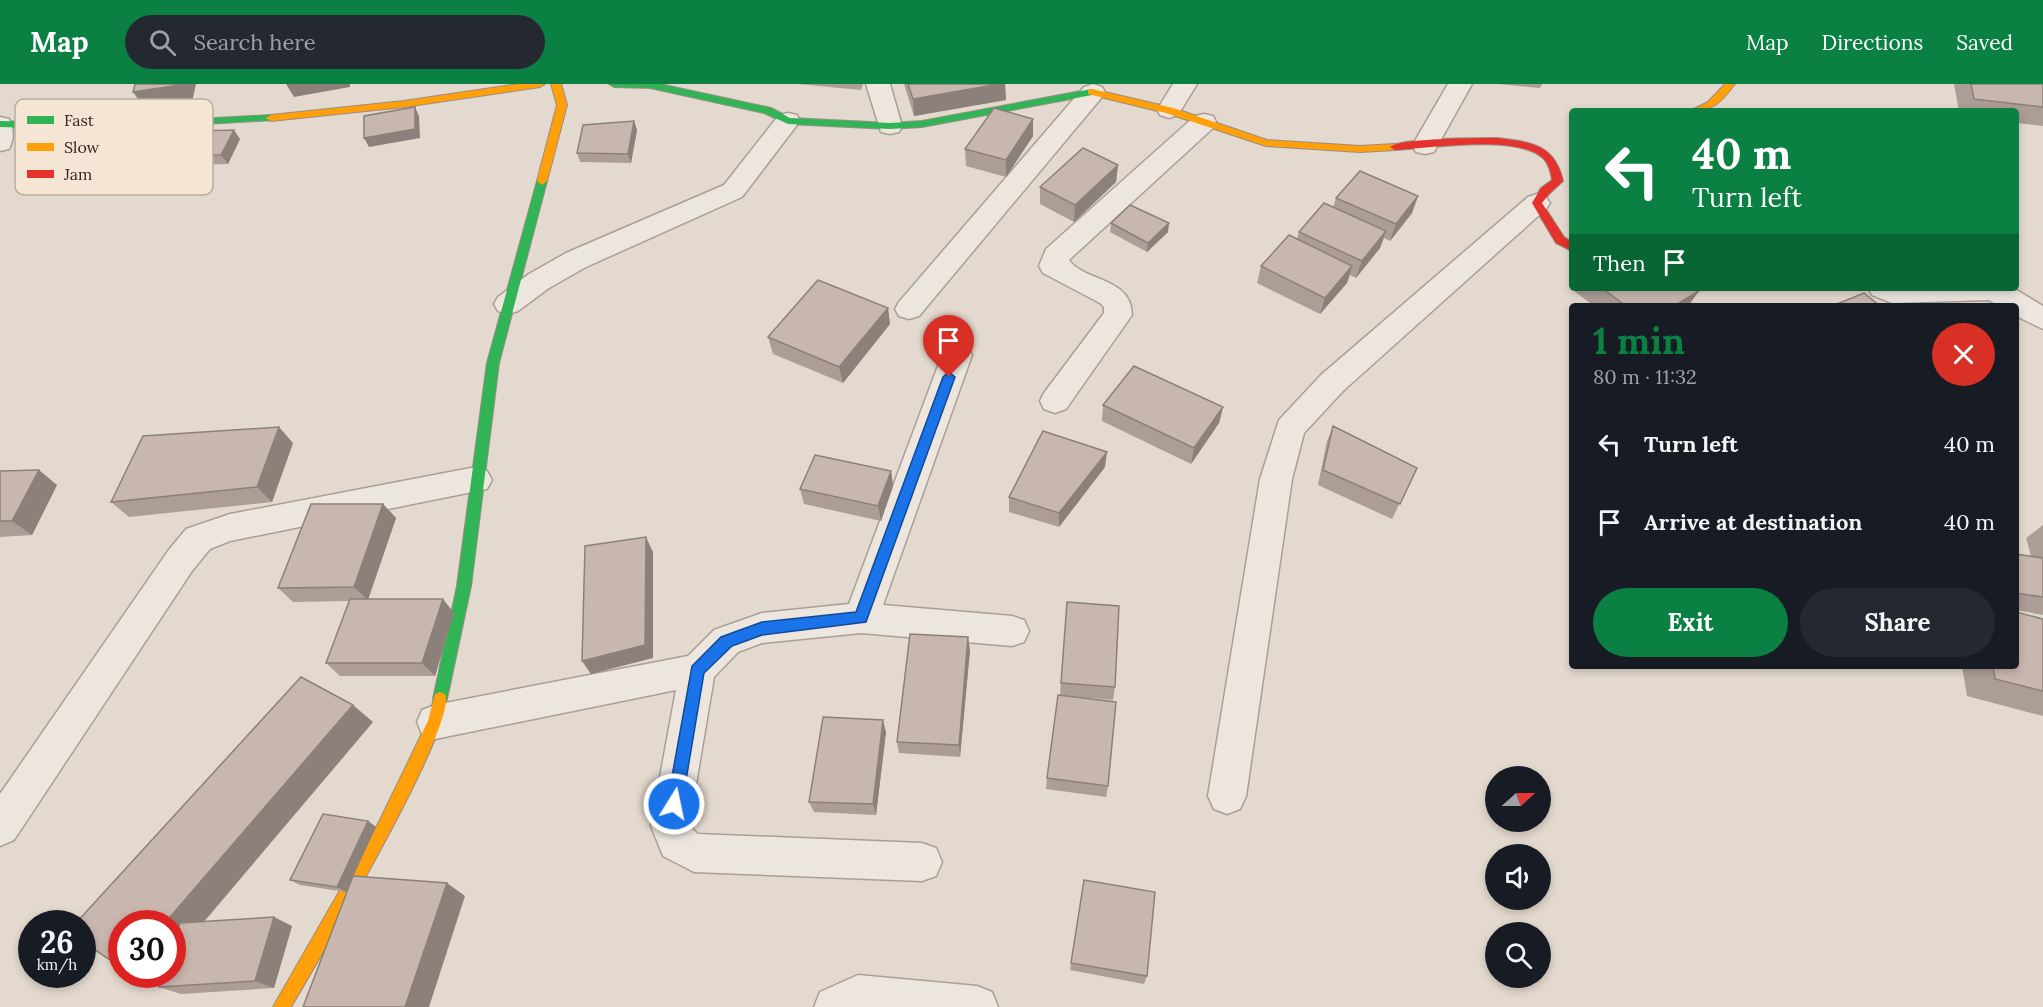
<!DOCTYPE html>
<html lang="en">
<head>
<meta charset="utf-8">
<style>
  body { margin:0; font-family:Lora,serif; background:#242831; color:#f1f3f6; height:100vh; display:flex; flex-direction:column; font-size:22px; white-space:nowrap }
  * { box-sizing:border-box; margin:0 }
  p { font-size:20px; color:#9ea1a6 }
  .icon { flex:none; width:33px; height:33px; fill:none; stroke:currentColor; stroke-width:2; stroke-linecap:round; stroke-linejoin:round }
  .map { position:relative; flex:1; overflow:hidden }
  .side { position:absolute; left:1569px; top:219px; width:450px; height:366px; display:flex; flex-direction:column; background:#171b24; border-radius:6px; box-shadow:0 3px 9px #0003 }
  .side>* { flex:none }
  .hud { position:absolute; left:1569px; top:24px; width:450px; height:183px; border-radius:6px; box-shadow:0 3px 9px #0003; background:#0b8043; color:#fff; overflow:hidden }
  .needle { width:39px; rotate:69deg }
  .fabs { position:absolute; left:1485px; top:682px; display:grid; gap:12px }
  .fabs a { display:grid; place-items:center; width:66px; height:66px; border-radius:50%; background:#171b24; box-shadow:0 3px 9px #0003; font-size:30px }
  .speed { position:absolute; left:18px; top:826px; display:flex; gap:12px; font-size:30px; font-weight:700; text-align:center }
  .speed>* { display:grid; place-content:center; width:78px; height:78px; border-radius:50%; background:#171b24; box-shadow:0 3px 9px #0003; line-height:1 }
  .speed small { font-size:15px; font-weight:400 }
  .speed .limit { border:9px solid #d22; background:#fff; color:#111 }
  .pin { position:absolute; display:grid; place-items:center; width:51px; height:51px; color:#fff; margin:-62px -26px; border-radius:50% 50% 50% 0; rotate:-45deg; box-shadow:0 0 6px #0007 }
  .pin .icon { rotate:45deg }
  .me { position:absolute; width:66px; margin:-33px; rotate:10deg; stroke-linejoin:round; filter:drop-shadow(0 0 4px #0008) }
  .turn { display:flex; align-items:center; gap:21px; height:126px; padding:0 24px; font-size:27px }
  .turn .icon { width:78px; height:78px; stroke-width:2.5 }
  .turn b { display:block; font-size:42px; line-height:51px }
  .then { display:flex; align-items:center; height:57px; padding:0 24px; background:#0003; gap:12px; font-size:22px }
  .round { display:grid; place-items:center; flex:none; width:63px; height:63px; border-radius:32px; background:#242831 }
  .overview { display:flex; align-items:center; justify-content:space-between; height:102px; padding:0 24px }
  h1 { font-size:36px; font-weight:700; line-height:45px; color:#0b8043 }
  .cta { display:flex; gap:12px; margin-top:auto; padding:12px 24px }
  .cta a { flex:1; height:69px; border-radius:36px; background:#0b8043; color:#fff; font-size:24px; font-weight:700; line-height:69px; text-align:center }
  .cta a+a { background:#242831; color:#f1f3f6 }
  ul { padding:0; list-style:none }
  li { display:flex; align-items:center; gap:18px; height:78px; padding:0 24px }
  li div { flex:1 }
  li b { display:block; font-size:22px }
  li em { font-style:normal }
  header { display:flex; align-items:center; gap:36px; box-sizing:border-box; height:84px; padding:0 30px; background:#0b8043; color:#fff }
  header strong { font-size:28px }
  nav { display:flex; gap:33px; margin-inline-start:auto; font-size:21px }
  .search { width:420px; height:54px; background:#242831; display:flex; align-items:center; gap:15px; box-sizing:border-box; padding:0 21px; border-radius:33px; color:#9ea1a6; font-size:22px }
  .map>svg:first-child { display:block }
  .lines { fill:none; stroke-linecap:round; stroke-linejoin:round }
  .street-casing { stroke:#a99f97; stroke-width:3 }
  .fast-casing { stroke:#998e86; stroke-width:2 }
  .slow-casing { stroke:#998e86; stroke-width:2 }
  .jam-casing { stroke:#998e86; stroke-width:2 }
  .street { fill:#ece6df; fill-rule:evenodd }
  .fast { fill:#30b455; fill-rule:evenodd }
  .slow { fill:#ff9f0a; fill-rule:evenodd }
  .jam { fill:#e5322d; fill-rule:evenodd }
  .wall { fill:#ac9d96 }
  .shaded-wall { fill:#8c807a }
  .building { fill:#c8b7af; stroke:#8c807a; stroke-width:1.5 }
  .route { fill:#1a73e8; stroke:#114b97; stroke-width:1.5 }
  .key { fill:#f5e5d4; stroke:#bcac9e; stroke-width:1.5 }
  .key-label { font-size:16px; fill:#38261f }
</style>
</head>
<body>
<header>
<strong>Map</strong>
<div class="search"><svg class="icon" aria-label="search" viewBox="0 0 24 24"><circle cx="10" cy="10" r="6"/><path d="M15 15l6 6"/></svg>Search here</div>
<nav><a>Map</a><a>Directions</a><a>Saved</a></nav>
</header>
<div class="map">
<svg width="2043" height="923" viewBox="0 0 2043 923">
  <rect width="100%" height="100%" fill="#e4d9ce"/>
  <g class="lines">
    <defs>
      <path id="street" d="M866,0h24l12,42 -3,6 -9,2 -9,-2z
        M1093,0l9,3 3,5 -3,5 -183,219 -10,3 -10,-3 -4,-7 4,-7 185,-215z
        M1173,0h24l-19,31 -9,3 -9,-3 -3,-5z
        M1448,0h24l-38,68 -9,2 -9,-2 -4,-6z
        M788,29l9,2 3,6 -58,76 -156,70 -37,21 -31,23 -10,3 -10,-3 -4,-7 4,-7 31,-23 37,-21 158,-68 55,-70z
        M1204,30l9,2 3,6 -3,6 -144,132c15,22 63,17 63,55l-66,94 -11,4 -11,-4 -4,-8 4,-8 60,-80v-6l-4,-4 -57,-30 -4,-7 7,-17 149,-133z
        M0,33l9,2c5,9 5,21 0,30l-9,2z
        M1537,110l9,3 4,6 -4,6 -203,182 -39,42 -12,46 -46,317 -6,13 -13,5 -13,-5 -6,-13 52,-317 19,-59 42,-45 207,-178z
        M1868,204h145l30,18v23l-27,-13v-10h-17l-10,-6 -97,3 -20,-8z
        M957,260l10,3 5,8 -89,250 129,11 12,4 5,11 -5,11 -12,4 -151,-13 -99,10 -24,9 -24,25 -25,149 9,8 224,9 14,5 6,14 -6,14 -14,5 -228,-9 -31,-16 -12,-30 25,-136 -241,49 -13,-5 -5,-12 5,-12 13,-5 253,-49 26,-26 48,-17 87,-9 93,-249 5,-8z
        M476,383l11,4 5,9 -5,9 -257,52 -20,8 -18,22 -178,269 -14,6v-52l168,-243 18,-22 44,-15z
        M858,891l119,11 15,6 6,15h-184l6,-15z"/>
      <path id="fast" d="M609,0h51l111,24 19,10 100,5 32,-2 170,-32 5,3 -5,3 -170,32 -32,2 -102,-5 -24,-11 -114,-25 -36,-1z
        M271,31l5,3 -1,2 -173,10 -102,-3v-6l102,3z
        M542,93l5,4 -48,182 -28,223 -24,113 -2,5 -5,2 -5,-2 -2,-5 24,-113 30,-223 50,-182z"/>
      <path id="slow" d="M519,0h26l-5,3 -136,20 -133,14 -5,-3 5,-3 133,-14z
        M551,0h10l6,21 -20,76 -5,4 -5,-4 20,-76z
        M1725,0h10c-14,18 -21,27 -45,27l18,-9z
        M1092,5l81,19 94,32 93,6 35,-2 5,3 -5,3 -35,2 -94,-6 -100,-33 -78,-19v-4z
        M440,608l5,2c14,30 -130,272 -154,313h-18l105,-183 50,-103 7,-27z"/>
      <path id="jam" d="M1497,54c33,4 58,6 66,43l-14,13 -7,9 22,34 8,5v9l-16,-8 -24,-40 9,-15 11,-8c-1,-7 -3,-16 -9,-22 -27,-24 -112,-10 -148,-8l-5,-3c10,-9 89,-9 107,-9z"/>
    </defs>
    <use href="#street" class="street-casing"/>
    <use href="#fast" class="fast-casing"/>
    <use href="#slow" class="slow-casing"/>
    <use href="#jam" class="jam-casing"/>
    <use href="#street" class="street"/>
    <use href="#fast" class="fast"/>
    <use href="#slow" class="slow"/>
    <use href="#jam" class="jam"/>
  </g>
  <path class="wall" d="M798,0h65l-2,6z
    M904,0h101l1,16 -92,16z
    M1498,0h44l-2,4z
    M1954,0h89v42l-27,-3v-12h-57z
    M1033,35v17l-27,41 -40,-11 -1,-17z
    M634,37l3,9 -6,33 -51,-1 -3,-9z
    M240,55l-12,25 -38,1 -6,-9z
    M169,60l-18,31 -21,1 -8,-9z
    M1118,81l-2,17 -42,40 -34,-18v-17z
    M1418,112l-6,17 -22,28 -6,-3 -4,10 -24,30 -6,-3 -3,8 -27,31 -63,-31 4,-17 36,-27 2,-7 34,-24 3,-10z
    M1111,139l57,9 -21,20 -37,-20z
    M1576,204h118l5,3 -11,15h-94l-20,-15z
    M888,224l2,16 -47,59 -70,-29 -5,-17z
    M1103,321l120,2 -4,16 -28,41 -89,-43z
    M1333,342l84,42 -25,51 -74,-34 9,-44z
    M293,359l-21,59 -143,15 -18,-15z
    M1105,383l-46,60 -50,-15v-15z
    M0,387l57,14 -25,50 -32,2z
    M891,387l2,15 -12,35 -77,-17 -4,-15z
    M383,420l13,14 -28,81 86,14 -19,63h-95l-14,-13 23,-62 -56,1 -15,-14z
    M2043,441v90l-27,-5v-56l15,2 -5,-18z
    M1067,518l48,85 -2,13 -45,-4 40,90 -2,11 -60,-8 1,-11 13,-83z
    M2043,535v97l-76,-20 -5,-30h54z
    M970,566l-10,107 -61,-4 -2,-11z
    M373,638l-169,200 88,4 -18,62 -93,6 -22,-7 13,-12v-51z
    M886,648l-10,83 -62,-3 -5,-10z
    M368,737l8,6 -23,49 112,20 -113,-18 -6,14 -46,-7 -10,-5z
    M1084,796l63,96 -3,8 -74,-14z"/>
  <path class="shaded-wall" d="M180,0h16l-4,18 -46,8 -13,-18z
    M286,0h64v3l-56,10z
    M999,0h6l1,16 -92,16 -1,-17z
    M415,23l4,9 1,22 -51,9 -5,-9z
    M1033,35v17l-27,41v-17z
    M634,37l3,9 -6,33 -3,-9z
    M234,46l6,9 -12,25 -7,-9z
    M163,51l6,9 -18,31 -7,-9z
    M1118,81l-2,17 -42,40 1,-17z
    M1418,112l-6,17 -22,28 6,-17z
    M1169,139l-1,9 -21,20 1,-9z
    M1386,147l-6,17 -24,30 6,-17z
    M1352,182l-5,17 -27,31 5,-16z
    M1699,207l-11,15h-14z
    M888,224l2,16 -47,59 -4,-16z
    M1223,323l-4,16 -28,41 3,-16z
    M279,343l14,16 -21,59 -15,-15z
    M1107,368l-2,15 -46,60v-14z
    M39,386l18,15 -25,50 -20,-14z
    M891,387l2,15 -12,35 -3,-15z
    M383,420l13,14 -28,82 -14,-13z
    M646,453l7,15v106l-62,16 -9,-13z
    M443,515l11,14 -19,63 -13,-13z
    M968,553l2,13 -10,107 -1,-12z
    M353,621l20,17 -201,237v-35h-8z
    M883,636l3,12 -10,83 -3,-11z
    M368,737l8,6 -30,65 -9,-5z
    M447,799l18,13 -36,111h-24z
    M274,833l18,9 -18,62 -19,-7z
    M139,891h20l-5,5z"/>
  <path class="building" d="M135,0h45v1l-47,7z
    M908,0h91l-86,15z
    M1971,0h72v23l-69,-8z
    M415,23v22l-51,9v-22z
    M994,24l39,11 -27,41 -41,-11z
    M634,37l-6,33 -51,-1 6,-28z
    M234,46l-13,25 -37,1 13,-25z
    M1083,64l35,17 -43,40 -35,-18z
    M1360,87l58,25 -22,28 -60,-26z
    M1324,119l62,28 -24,30 -63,-29z
    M1130,121l39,18 -21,20 -37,-20z
    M1289,151l63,31 -27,32 -64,-32z
    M818,196l70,28 -49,59 -71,-30z
    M1602,204h92l5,3 -25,15h-48z
    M1864,209l16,13h-48z
    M1134,282l89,41 -29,41 -91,-43z
    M1333,342l84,42 -17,36 -77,-34z
    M279,343l-22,60 -146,15 32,-66z
    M1043,347l64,21 -48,61 -50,-16z
    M815,371l76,16 -13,35 -78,-17z
    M39,386l-27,51h-12v-50z
    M311,420h72l-29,83 -76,1z
    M646,453l-1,108 -63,16 3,-115z
    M2016,470l27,4v39l-27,-4z
    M350,515h93l-21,64h-96z
    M1067,518l52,4 -4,81 -54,-4z
    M2016,528l27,7v72l-48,-12 -2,-13h23z
    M910,550l58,3 -9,108 -62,-3z
    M301,593l52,28 -189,219h-42v44l-40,-27v-17h-7z
    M1058,611l58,7 -8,84 -61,-8z
    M823,633l60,3 -10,84 -64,-2z
    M323,730l45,7 -31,66 -47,-7z
    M353,792l94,7 -42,124h-102z
    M1084,796l71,12 -8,84 -76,-13z
    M274,833l-19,64 -96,6 4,-12h9v-29l8,-23z"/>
  <path class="route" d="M949,288l6,5 -89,245 -104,13 -30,11 -28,27 -22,131 -2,5 -6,2 -5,-2 -2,-5 25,-138 29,-29 41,-15 94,-10 87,-235z"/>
  <rect x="15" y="15" width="198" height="96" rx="9" class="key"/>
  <rect x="27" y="32" width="27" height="8" fill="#30b455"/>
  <rect x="27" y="59" width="27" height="8" fill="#ff9f0a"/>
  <rect x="27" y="86" width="27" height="8" fill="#e5322d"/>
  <g class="key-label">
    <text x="64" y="42">Fast</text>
    <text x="64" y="69">Slow</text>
    <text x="64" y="96">Jam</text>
  </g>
</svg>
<div class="fabs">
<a><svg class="needle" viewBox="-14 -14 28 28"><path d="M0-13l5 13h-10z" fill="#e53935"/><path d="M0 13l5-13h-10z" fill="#9ea1a6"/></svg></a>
<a><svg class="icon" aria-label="sound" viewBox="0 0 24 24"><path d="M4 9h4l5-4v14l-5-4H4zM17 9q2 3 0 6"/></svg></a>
<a><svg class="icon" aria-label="search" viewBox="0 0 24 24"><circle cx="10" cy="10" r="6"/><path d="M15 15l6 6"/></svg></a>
</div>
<div class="speed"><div>26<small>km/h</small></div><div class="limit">30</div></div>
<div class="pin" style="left:949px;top:293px;background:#d93025"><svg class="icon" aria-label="arrive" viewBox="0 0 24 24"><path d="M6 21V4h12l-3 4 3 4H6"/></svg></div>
<svg class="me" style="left:674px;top:720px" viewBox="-20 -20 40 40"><circle r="17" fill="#1a73e8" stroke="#fff" stroke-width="3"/><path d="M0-11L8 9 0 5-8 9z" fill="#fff"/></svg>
<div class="hud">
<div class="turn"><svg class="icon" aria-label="left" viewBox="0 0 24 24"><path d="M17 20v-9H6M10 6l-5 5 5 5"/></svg><div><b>40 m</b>Turn left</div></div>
<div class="then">Then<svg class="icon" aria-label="arrive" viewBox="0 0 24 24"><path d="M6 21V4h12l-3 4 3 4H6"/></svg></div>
</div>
<section class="side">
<div class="overview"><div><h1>1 min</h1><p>80 m · 11:32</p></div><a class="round" style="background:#d93025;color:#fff"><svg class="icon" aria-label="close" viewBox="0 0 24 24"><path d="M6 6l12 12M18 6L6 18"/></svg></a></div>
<ul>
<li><svg class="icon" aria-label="left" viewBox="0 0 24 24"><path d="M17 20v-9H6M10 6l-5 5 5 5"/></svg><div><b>Turn left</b></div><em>40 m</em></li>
<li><svg class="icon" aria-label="arrive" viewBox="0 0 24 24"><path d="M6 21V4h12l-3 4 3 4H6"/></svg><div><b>Arrive at destination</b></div><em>40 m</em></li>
</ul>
<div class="cta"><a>Exit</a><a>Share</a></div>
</section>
</div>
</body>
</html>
